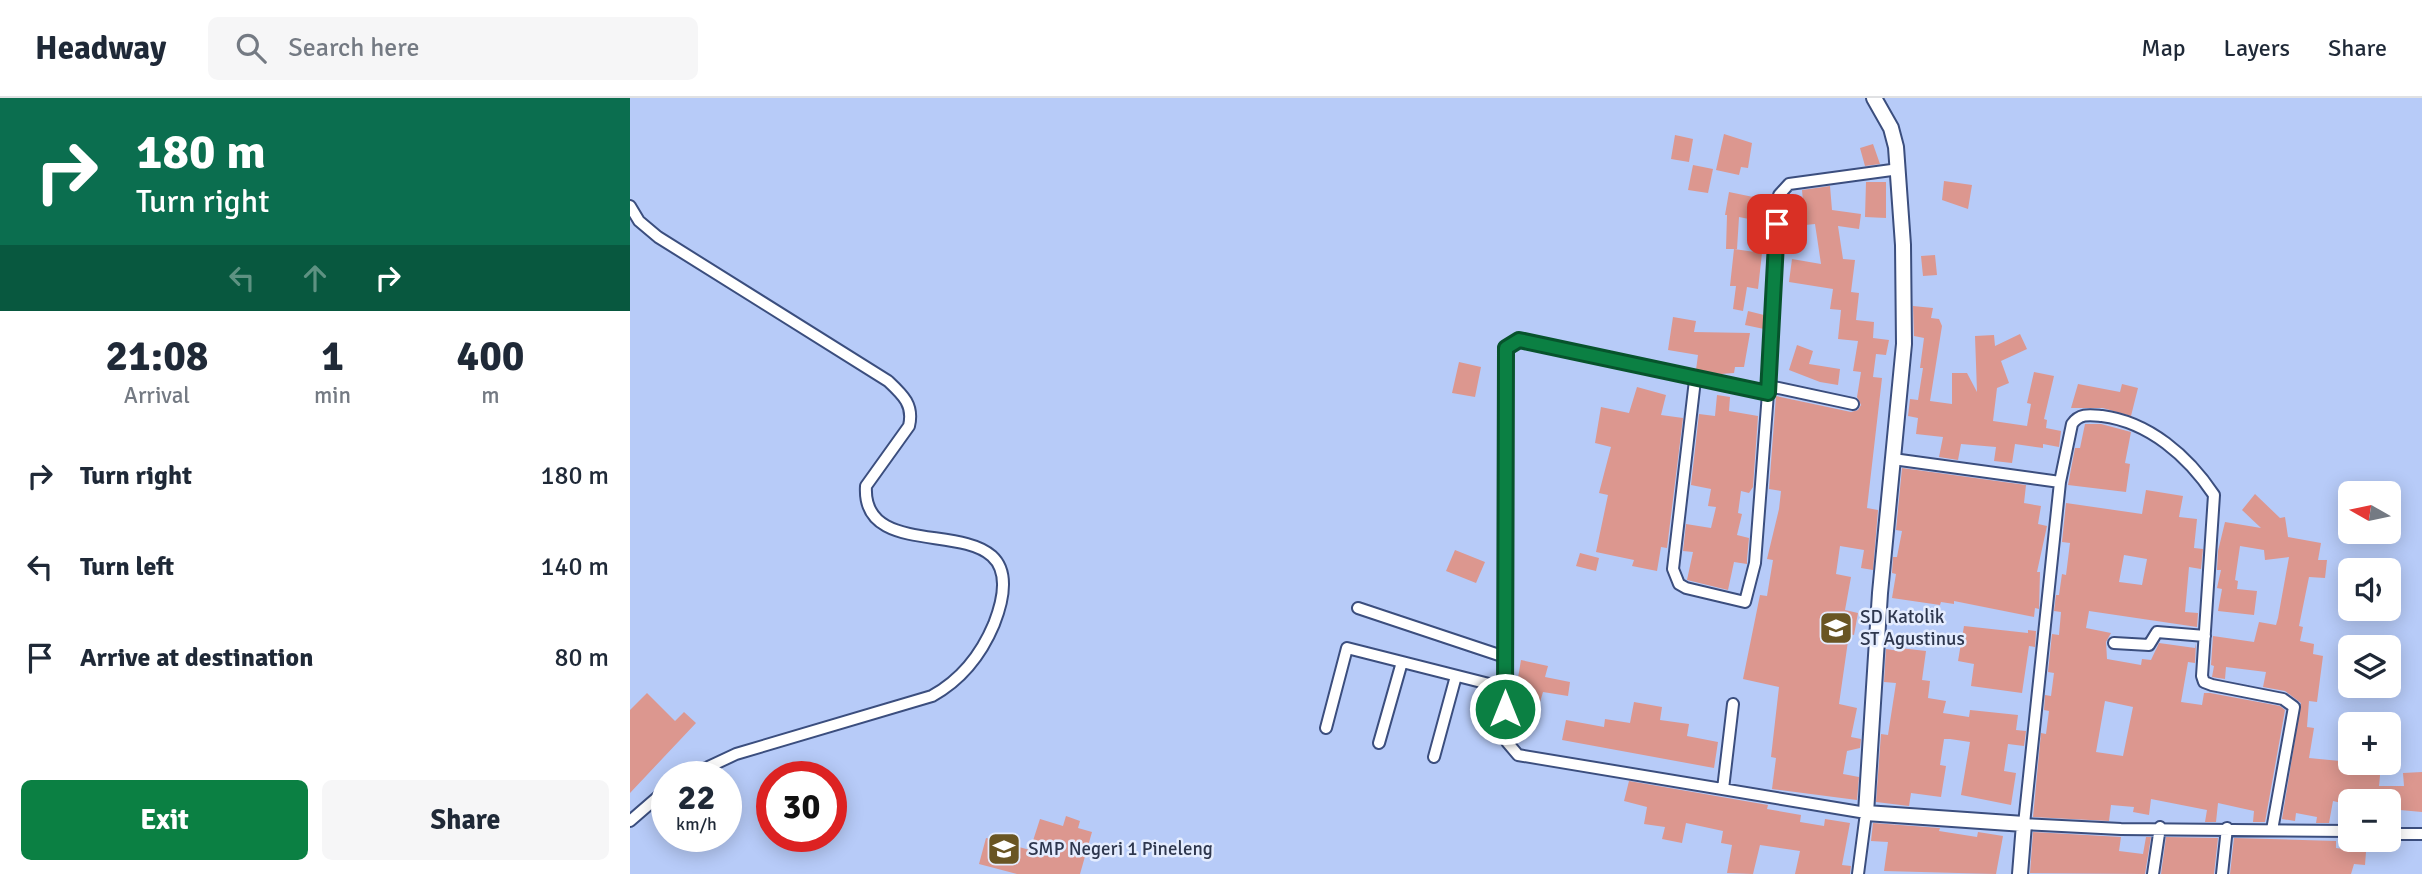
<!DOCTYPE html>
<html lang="en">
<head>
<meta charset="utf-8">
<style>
  body { margin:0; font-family:Signika,sans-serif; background:#f6f6f7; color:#1f2937; height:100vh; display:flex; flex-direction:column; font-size:26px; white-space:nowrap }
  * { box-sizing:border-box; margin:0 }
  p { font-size:23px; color:#747a83 }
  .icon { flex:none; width:38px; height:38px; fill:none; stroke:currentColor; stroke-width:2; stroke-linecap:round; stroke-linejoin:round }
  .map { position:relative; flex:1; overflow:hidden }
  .panel { display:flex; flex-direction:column; background:#fff; width:630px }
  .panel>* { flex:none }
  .hud { background:#0b6e4f; color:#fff; overflow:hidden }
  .needle { width:46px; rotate:279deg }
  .controls { position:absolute; left:1708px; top:383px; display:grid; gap:14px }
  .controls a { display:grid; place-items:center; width:63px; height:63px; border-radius:10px; background:#fff; box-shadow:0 4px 18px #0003; font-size:35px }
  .speed { position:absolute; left:21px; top:663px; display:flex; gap:14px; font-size:35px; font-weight:700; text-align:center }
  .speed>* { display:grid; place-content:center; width:91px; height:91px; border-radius:50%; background:#fff; box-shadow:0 4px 18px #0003; line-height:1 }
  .speed small { font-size:18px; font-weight:400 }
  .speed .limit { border:10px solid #d22; background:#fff; color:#111 }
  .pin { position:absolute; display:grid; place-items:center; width:60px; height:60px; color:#fff; margin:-30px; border-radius:14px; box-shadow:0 4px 10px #0006 }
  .me { position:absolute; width:77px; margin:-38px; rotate:0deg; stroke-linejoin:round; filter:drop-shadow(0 0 5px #0008) }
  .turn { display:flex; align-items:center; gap:24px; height:147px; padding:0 21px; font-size:32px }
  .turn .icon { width:91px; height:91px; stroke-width:2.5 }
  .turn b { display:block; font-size:49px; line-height:60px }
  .lanes { display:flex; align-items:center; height:66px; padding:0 21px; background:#0003; justify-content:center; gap:35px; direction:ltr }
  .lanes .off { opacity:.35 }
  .eta { display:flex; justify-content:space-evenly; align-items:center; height:119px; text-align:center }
  .eta b { font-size:42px; font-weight:700; line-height:49px }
  .action { display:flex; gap:14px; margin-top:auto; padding:14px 21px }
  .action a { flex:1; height:80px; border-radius:10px; background:#0b8043; color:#fff; font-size:28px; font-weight:700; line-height:80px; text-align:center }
  .action a+a { background:#f6f6f7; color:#1f2937 }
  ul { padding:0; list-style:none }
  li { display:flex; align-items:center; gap:21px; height:91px; padding:0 21px }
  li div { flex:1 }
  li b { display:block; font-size:26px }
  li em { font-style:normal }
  header { display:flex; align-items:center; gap:42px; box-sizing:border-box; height:98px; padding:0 35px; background:#fff; border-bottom:2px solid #e0e1e3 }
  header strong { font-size:33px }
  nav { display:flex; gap:38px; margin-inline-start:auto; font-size:24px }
  .search { width:490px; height:63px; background:#f6f6f7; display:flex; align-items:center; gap:18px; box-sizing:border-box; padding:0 24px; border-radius:10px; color:#747a83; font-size:26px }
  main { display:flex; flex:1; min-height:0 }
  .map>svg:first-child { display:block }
  .building { fill:#dc978f; fill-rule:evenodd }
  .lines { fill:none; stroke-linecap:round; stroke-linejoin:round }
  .minor-casing { stroke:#3b4e7e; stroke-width:14 }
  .tertiary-casing { stroke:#3b4e7e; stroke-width:18 }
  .minor { stroke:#fff; stroke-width:10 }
  .tertiary { stroke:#fff; stroke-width:14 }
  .route-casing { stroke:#07532c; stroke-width:18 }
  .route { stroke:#0b8043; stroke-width:12 }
  .labels { text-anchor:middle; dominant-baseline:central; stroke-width:5; stroke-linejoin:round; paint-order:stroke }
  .poi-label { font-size:19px; fill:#2e374e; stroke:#e4ecfe; text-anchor:start }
</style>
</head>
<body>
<header>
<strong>Headway</strong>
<div class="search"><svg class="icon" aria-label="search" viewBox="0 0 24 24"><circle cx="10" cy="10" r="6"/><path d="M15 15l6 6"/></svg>Search here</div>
<nav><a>Map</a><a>Layers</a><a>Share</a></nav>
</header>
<main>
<section class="panel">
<div class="hud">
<div class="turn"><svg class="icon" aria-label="right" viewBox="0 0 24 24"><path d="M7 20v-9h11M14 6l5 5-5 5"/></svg><div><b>180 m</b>Turn right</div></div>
<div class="lanes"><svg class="icon off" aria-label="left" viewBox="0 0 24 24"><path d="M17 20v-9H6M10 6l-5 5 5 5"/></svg><svg class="icon off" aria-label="ahead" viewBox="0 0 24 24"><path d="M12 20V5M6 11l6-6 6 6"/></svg><svg class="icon" aria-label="right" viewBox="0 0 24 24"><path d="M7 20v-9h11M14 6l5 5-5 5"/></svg></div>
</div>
<div class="eta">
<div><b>21:08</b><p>Arrival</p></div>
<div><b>1</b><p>min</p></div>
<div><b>400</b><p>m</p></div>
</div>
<ul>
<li><svg class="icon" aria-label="right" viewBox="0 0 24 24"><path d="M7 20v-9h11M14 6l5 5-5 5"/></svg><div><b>Turn right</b></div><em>180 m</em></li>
<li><svg class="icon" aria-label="left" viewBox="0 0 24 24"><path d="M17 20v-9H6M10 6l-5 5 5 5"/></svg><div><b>Turn left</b></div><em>140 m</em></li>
<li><svg class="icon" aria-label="arrive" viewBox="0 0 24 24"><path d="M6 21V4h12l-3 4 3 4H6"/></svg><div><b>Arrive at destination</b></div><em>80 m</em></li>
</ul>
<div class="action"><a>Exit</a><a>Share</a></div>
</section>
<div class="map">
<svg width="1792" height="776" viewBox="0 0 1792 776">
  <rect width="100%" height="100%" fill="#b7cbf8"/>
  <path class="building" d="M1094,36l28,9 -4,25 -7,-1 -2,8 -23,-5z
    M1045,37l18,4 -4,23 -18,-3z
    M1243,46l7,20 -15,2 -5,-18z
    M1063,67l20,4 -5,24 -20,-3z
    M1314,83l28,4 -4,24 -26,-9z
    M1236,84h20v36l-21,-1z
    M1200,88l2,24 29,4 -2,15 -21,-3 5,33 12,1 -4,32 8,1 -3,27 18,2 -1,16 16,2 -3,15 -10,-1 -3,23 9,1 -15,130 11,2 -5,60 -12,-2 3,-18 -24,-4 -4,28 15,3 -6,33 13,3 -4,22 -5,-1 -10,70 18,4 -6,29 10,2 -1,9 -13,3 -4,23 16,3 -2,23 -85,-11 4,-31 -5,-1 8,-70 -36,-8 17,-84 7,1 6,-36 -6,-1 12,-50 2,-18 -12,-2 7,-93 75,16 7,-2 3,-5 -4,-8 4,-25 -8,-1 5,-30 -20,-2 3,-29 -11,-1 3,-20 -44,-7 3,-23 29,5 -6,-40 -10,1 -3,-35z
    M1099,94l29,6 -4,22 -15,-3 -2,32h-11l1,-34h-2z
    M1104,151l28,4 -4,36 -11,-2 -4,24 -10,-2 3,-23h-6z
    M1305,157l2,20 -14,1 -2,-20z
    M1283,208l20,2 -2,10 8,1 3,7 -12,75 22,3v-31h15l10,19 -2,-56 19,-1 1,11 25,-12 7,15 -26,12 8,22 -12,5 -4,33 34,5 4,-22 -4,-1 7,-31 20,4 -10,43 3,1 -1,8 15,3 -2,16 -16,-3v4l-28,-4 -3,19 -18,-2 2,-14 -35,-3 -3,16 -19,-3 4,-20 -27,-3 2,-16 -10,-2 2,-17 8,1 5,-32h-3l4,-30 -10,-2z
    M1118,213l16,4v14l-19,-4z
    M1043,219l23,4 -2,11 56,1 -6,34h-9l-1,6 -13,1 -25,-4 2,-15 -30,-5z
    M1167,247l16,6 -4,13 31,5 -2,16 -18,-3 -31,-12z
    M829,264l22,5 -6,30 -23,-4z
    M1448,286l42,8 2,-8 16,4 -7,28 -28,-8h-32z
    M1007,289l29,8 -5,20 22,3 -16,130 -6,-1 -4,24 -25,-5 2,-6 -38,-8 12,-57 -9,-2 12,-46 -16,-4 6,-36 28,6z
    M1087,297l13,2 -1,14 29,5 -5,71 -4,6 -8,-2 -3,22 4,1 -5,21 12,3 -2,21v5l-13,-2 -6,28 -41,-10 6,-28 -10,-1 3,-27 25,4 5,-21 -8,-1 3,-17 -20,-4 8,-71 16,2z
    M1455,326h16l30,8 -6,31 5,1 -4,28 -58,-7 7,-37h5z
    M1272,370l124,17 -2,18 17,3 -3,18 9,2 -10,46h3l-1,37 -4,-1 -1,9 -80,-16v3l-13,-2 -1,3 -48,-7 4,-24 -4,-1 1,-16h4l5,-26 -6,-1z
    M1516,392l37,6 -4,21 18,2 -3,29 9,1 -2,20 -12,-2 -4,45 13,1 -1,14 -108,-16 -3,17 25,5 -5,9 1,17 34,6 1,-6 9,1 8,-17 36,5 1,-5 -1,20 -7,-1 -7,40 21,3 2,-12h6l70,13 5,4 -20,112h-12l1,-11 -36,-8 -2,19h-11l2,-12 -56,-11 -2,16 -16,-3 1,-5 -23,-2 -2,16 -76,-4 8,-84 5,1 3,-23 -5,-1 1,-15 6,1 3,-23 -6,-1 4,-38 7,1 2,-23 -7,-1 2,-16h3l3,-21 4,1 4,-32 -8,-1 4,-39 76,11zM1494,457l23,4 -5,26 -23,-3zM1475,603l28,6 -10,49 -27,-4z
    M1625,396l25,24 5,-1 3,20 33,6 -3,17h9l-2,18 -16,-1 -10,49 4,1 -3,14 14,3 -1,10 10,2 -6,46 -8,-1 -2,26 7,1 -5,30 72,7 -2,21h25l-1,-13 19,-1v40l-33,-3v-7h-39v3l-17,-4 -4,22h-13l1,-6 -21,-4 -1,8 -13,-2 19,-116 -16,-12 -22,-4 3,-15 -40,-5 -1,12 -13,-2 2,-11 -3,-1 2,-29 41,6 5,-20 17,3 2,-7 11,-61 -24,3 -1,-10 -24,-4 -5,34 3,1 -1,8 20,2 -3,24 -36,-4 4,-22 -5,-1 4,-18h-4l1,-19 7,-29 36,6 -19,-18z
    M825,452l30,12 -9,21 -30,-12z
    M950,455l19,5 -3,13 -20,-5z
    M1334,528l64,7v-3l8,1 -1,16 -6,-1 -7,47 -51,-7 3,-22 -16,-3z
    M1270,550l26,3 -4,29 8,1 -2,17 18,3 -3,12 26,4 1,-7 48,5 -2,15 10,1 -2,15 -16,-2 -4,27 12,2 -5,32 -50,-10 9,-53 -20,-3h-6l-4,26 6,1 -5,31 -30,-4 -2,13 -33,-4 5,-68 7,1 8,-52 -12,-1 2,-33 14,2z
    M891,562l27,6 -3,11 25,5 -2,14 -25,-4 -3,10 -25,-6z
    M17,595l28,28 9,-9 12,11 -66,70v-83z
    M1004,604l28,5 -2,13 29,4 -2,12 31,6 -4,26 -152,-28 4,-20 38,7 1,-8 25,4z
    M999,683l139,24 -1,4 34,6 -1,7 24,4 1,-7 25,4 -8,42 9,1 -1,8h-55l5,-23 -40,-6 -7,29 -26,-1 5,-28 -11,-2 2,-12 -37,-8 -4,20 -20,-4 3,-12 -21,-3 3,-17 -23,-6z
    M436,718l14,5 -2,7 14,4 -12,42h-63l-38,-10 7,-26 44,12 10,-31 23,7z
    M1243,725l67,5 -1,3 38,6 1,-5 25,4 -7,38 -112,-3 4,-29 -17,-1z
    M1403,734l88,5 -2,14 24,3 3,-17h5l-6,37 -115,-1z
    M1536,739l52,1 -4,36h-53z
    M1604,740l102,3v7l30,4 -1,13 -11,-1 -3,10h-121z"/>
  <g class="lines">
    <defs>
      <path id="minor" d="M0,108l9,15 19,16 230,144c15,14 26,24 21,45l-43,60c-6,93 180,5 128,138 -13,31 -33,56 -62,72l-196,58 -49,23
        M1065,282l-22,189 6,15 7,4 59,14 10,-39 13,-170 11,-198 10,-11 110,-15
        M1139,288l84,18
        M1138,295l-249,-53 -13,8 -2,12 3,382 11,13 348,58 -8,61
        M1263,361l167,23
        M728,510l147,49
        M1484,545l35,2 8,-13 48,4
        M696,630l21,-80 158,40
        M749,645l23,-81
        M804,659l22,-81
        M1093,691l10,-85
        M0,723l37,-32
        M1642,732l22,-123 -11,-8 -71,-14 -8,-3 -2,-6 12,-181c-26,-39 -65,-73 -112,-79 -12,-1 -22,-3 -30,8l-12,58 -36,342 97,5 229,2
        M1759,736h33
        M1523,776l7,-47
        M1592,776l5,-46"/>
      <path id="tertiary" d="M1244,0l17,30 5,19 7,98 1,99 -24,249 -14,220 158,11 -4,50"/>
    </defs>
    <use href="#minor" class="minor-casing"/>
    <use href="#tertiary" class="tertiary-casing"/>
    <use href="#minor" class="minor"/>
    <use href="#tertiary" class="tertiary"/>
  </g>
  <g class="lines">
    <defs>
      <path id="route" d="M875,611l1,-361 13,-8 249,53 9,-169"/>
    </defs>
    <use href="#route" class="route-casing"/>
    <use href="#route" class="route"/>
  </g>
  <defs>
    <symbol id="school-square" viewBox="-11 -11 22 22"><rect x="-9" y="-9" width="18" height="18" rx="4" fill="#695523" stroke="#e4ecfe"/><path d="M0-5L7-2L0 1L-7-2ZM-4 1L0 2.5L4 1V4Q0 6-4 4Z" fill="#fff"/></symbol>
  </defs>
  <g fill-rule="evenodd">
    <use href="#school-square" x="1187" y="511" width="38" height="38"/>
    <use href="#school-square" x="355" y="732" width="38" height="38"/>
  </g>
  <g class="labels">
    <g class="poi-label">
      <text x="1230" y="519">SD Katolik<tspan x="1230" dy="22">ST Agustinus</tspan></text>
      <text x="398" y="751">SMP Negeri 1 Pineleng</text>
    </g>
  </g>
</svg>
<div class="controls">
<a><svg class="needle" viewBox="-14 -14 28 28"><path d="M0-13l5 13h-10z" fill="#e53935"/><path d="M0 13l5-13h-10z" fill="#747a83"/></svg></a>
<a><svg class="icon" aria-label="sound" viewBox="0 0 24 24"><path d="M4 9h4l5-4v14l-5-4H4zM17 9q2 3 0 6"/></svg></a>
<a><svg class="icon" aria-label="layers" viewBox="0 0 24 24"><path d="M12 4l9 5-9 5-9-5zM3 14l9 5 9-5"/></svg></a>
<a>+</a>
<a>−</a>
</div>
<div class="speed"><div>22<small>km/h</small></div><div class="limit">30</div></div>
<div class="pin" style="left:1147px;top:126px;background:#d93025"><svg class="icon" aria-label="arrive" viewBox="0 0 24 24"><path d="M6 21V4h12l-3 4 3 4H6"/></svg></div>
<svg class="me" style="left:875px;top:611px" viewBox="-20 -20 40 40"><circle r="17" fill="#0b8043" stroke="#fff" stroke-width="3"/><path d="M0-11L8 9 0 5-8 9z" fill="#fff"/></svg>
</div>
</main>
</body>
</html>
